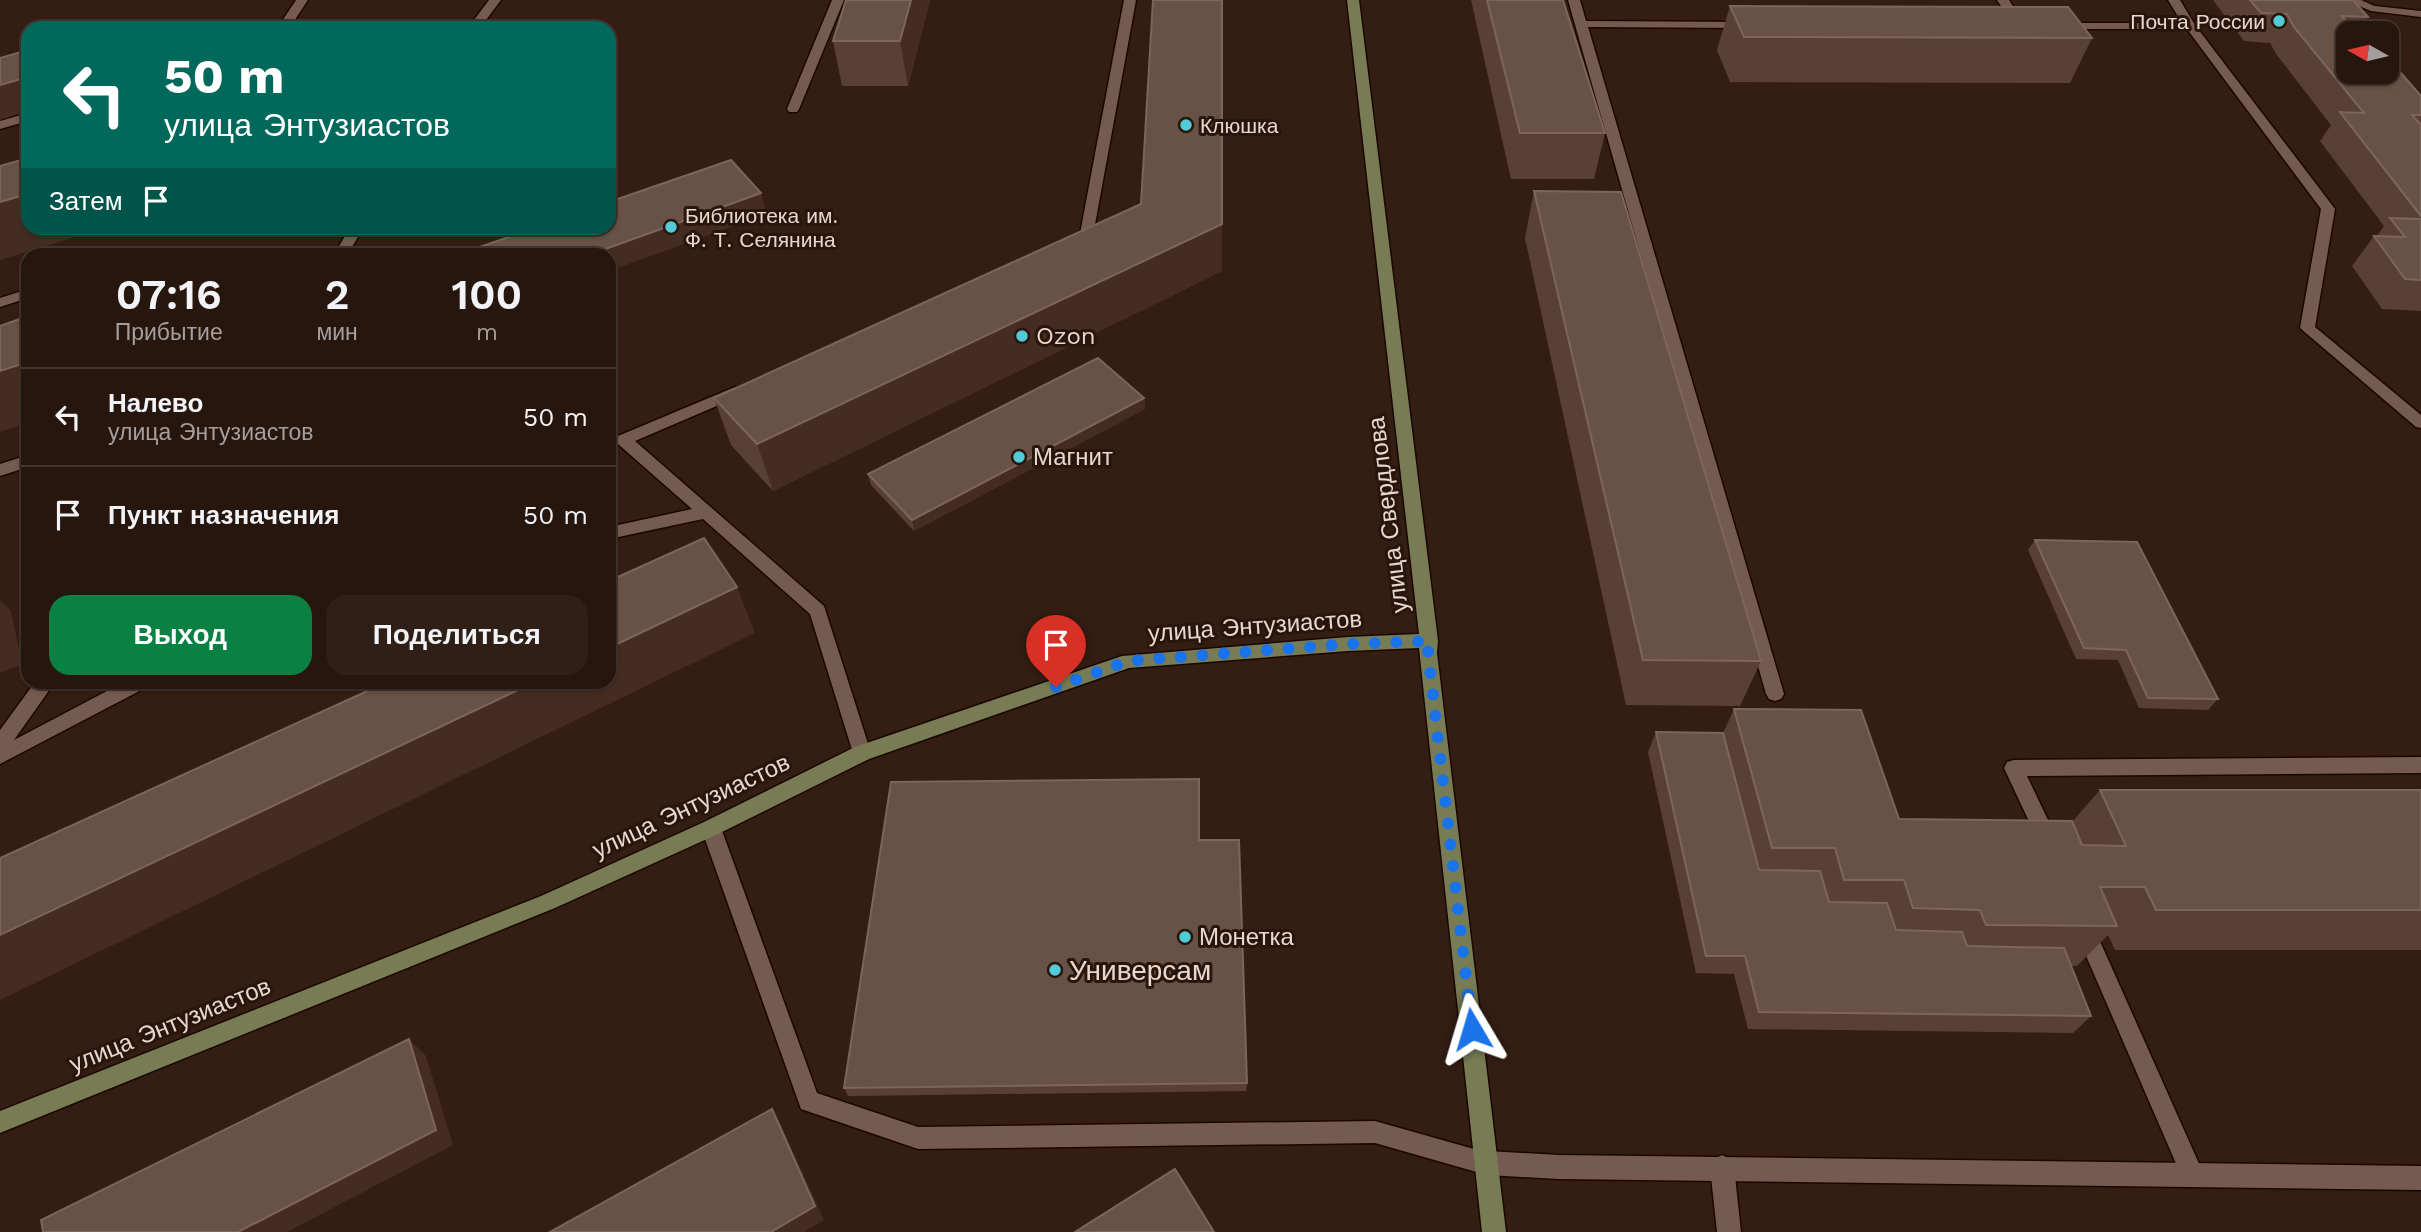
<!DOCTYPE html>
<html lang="ru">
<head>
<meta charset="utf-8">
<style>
  body { margin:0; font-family:"Work Sans",sans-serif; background:#2f1f17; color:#f1f3f6; height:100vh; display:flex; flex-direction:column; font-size:26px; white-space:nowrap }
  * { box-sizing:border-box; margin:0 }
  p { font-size:23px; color:#a49f9e }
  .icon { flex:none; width:38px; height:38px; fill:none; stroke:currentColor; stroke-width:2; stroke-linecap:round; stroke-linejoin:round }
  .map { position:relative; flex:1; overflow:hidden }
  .side { position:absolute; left:21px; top:248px; width:595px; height:441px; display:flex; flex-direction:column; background:#27160e; border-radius:21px; box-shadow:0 2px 5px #0004,0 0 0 2px #43352e }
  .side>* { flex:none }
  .guide { position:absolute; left:21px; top:21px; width:595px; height:214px; border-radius:21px; box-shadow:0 2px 5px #0004,0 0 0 2px #43352e; background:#00695c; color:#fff; overflow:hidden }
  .needle { width:46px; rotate:278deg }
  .buttons { position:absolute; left:2336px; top:21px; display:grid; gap:14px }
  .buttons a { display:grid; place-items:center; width:63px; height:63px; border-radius:14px; background:#27160e; box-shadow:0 2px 5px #0004,0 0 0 2px #43352e; font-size:35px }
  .pin { position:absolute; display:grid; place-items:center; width:60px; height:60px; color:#fff; margin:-72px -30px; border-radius:50% 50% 50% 0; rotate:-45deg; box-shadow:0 0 7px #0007 }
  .pin .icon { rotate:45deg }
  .me { position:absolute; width:77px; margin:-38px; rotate:353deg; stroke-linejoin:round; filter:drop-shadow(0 0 5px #0008) }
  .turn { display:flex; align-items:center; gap:24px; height:147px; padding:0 28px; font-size:32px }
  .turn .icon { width:91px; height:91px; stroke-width:2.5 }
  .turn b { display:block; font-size:49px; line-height:60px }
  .then { display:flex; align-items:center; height:66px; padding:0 28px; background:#0003; gap:14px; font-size:26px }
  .eta { display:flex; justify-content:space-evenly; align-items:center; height:119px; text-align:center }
  .eta b { font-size:42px; font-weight:600; line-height:49px }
  .primary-button { display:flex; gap:14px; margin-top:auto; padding:14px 28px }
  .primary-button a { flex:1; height:80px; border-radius:21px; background:#0b8043; color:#fff; font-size:28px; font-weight:600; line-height:80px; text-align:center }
  .primary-button a+a { background:#2f1f17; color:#f1f3f6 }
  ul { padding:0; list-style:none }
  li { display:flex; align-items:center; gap:21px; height:98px; padding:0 28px; border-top:2px solid #43352e }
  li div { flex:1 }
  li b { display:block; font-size:26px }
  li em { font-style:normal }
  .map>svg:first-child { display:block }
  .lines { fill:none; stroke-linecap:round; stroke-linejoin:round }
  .lane-casing { stroke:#1b0701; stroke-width:3 }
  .street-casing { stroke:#1b0701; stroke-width:3 }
  .secondary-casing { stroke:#1b0701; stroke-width:3 }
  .lane { fill:#755b4f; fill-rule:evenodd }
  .street { fill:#755b4f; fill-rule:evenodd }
  .secondary { fill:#777c55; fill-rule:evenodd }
  .wall { fill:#594035 }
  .shaded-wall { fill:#442c20 }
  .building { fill:#685145; stroke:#7c665b; stroke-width:2 }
  .route { stroke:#1a73e8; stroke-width:12; stroke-dasharray:0 21.6 }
  .poi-dot { fill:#52cbd8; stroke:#2a150a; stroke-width:2.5 }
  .labels { text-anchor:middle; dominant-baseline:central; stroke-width:6; stroke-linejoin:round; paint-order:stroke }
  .far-poi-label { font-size:21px; fill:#e6d7d0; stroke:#2a150a; text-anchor:start }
  .poi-label { font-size:24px; fill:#e6d7d0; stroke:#2a150a; text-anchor:start }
  .street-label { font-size:24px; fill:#e6d7d0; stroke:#2a150a }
  .near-poi-label { font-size:28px; fill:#e6d7d0; stroke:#2a150a; text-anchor:start }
</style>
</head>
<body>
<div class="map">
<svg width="2421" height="1232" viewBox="0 0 2421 1232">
  <rect width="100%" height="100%" fill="#341e13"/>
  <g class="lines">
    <defs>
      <path id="lane" d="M296,0h12l-14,21 2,7h-12l-2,-7z
        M489,0h12l-21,28h-12z
        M832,0h12l-45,109 -2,3h-8l-2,-3z
        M1124,0h12l-44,241 -17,8 -7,-4 11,-6z
        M1568,0h12l6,21 160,1 6,3 -6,3 -158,-1 196,667 -3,5 -6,2 -6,-2 -3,-5z
        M1997,0h12l16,25 -2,2h-8z
        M2168,0h12l15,25 140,184 -20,118 106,88v13l-5,-1 -116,-99 21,-119 -134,-180h-126l-6,-3 6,-3h121z
        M2345,0h16l20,9 -10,2z
        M28,113v8l-28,8v-8z
        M350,228h13l-16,28h-14z
        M28,289v9l-28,9v-9z
        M735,387l8,5 -3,4 -105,45 189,165 47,147 -2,6 -7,2 -7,-2 -2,-6 -43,-139 -107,-95 -94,20v-12l83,-18 -74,-65 -2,-4 2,-4z
        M28,455v12l-28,9v-12z
        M35,682h20l-41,58 110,-58h26l-3,5 -147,77v-34z
        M2421,757v16l-394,3 32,67 -3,6 -7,3 -7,-3 -38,-81 3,-6 7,-2z
        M711,820l7,2 3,6 96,265 101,34 457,-6 120,34 4,8 -4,8 -8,4 -112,-32 -457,6 -117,-40 -100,-281 3,-6z
        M2084,919l7,2 109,245 4,8 -4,8 -8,4 -8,-4 -110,-254 3,-7z
        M1722,1155l8,4 4,8 7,65h-24l-7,-65 4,-8z"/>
      <path id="street" d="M2375,6l46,5v6l-50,-6v-4z
        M1487,1151l72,4 862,11v24l-862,-11 -72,-4 -8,-4 -4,-8 4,-8z"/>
      <path id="secondary" d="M1347,0h12l79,641 -1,12 69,579h-24l-63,-584 -71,3 -219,17 -260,91 -151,75 -163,74 -555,225v-22l541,-215 163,-74 151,-75 267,-91 226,-19 71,-3z"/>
    </defs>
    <use href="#lane" class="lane-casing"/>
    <use href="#street" class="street-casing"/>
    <use href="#secondary" class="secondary-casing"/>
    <use href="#lane" class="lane"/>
    <use href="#street" class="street"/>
    <use href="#secondary" class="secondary"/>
  </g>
  <path class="wall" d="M846,0h84l-22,86h-66l-9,-45z
    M1471,0h92l42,133 -11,46h-83z
    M2213,0h140l15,17 -9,13 62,66v215l-39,-2 -30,-43 22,-30h3l7,-10 -64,-85 11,-16 -54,-70 -7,-12 -26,-2z
    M1730,6l362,32 -22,45 -340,-1 -13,-32z
    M1534,191l227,470 -21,45 -114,-1 -101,-467z
    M1222,271l-449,220 -42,-46 -17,-47z
    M1144,398l1,11 -231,122 -43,-46 -3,-11z
    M2035,540l183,159 -10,11 -69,-2 -21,-48 -42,-1 -48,-109z
    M1734,709l165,110 173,3 28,-32h321v160h-306l-7,-15 -31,31h-6l20,50 -18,17 -325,-4 -14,-55 -38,-1 -48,-221 8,-20 67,1z
    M1199,840l48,243 -1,8 -398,5 -4,-8z"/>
  <path class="shaded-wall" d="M911,0h19l-22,86 -8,-45z
    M28,77v34l-28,9v-35z
    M761,193l6,21 -158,57v-15h-23z
    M28,194v34h76l-104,32v-58z
    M1222,224v47l-449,220 -16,-47z
    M28,362v60l-28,10v-61z
    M1144,398l1,11 -231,122 -2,-11z
    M737,587l18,46 -755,367v-65l535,-253h74v-34z
    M0,600l11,11 11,53 -22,9z
    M409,1039l17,17 27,89 -166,87h-49z
    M772,1109l9,16 43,95 -20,12h-33z"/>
  <path class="building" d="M846,0h65l-11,41h-67z
    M1153,0h69v224l-465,220 -43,-46 427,-194z
    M1487,0h76l42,133h-85z
    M2250,0h103l15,17 -26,-1 11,14 11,1 2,2h-18v39h39v-15l34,39v19h-9l9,10v91l-81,-104 24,1 -70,-86 -7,-13 -26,-1z
    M1730,6l338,1 24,31 -348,-1z
    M28,50v27l-28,8v-27z
    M28,158v36l-28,8v-36z
    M731,160l30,33 -175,63h-132l81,-28h74v-26z
    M1534,191l87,1 140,469 -118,-1z
    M2390,218l31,1v61l-16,-1 -31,-43 31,1z
    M28,316v46l-28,9v-45z
    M1098,358l46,40 -232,122 -44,-46z
    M704,538l33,49 -128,61v-67z
    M2035,540l102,2 81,157 -70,-1 -22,-48 -42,-2z
    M387,682h148l-535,253v-77z
    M1734,709l127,1 38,109 173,2 10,24 44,1 -26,-56h321v120h-265l-11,-23h-45l17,39 -131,-1 -6,-15 -67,-2 -9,-28h-60l-9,-32h-63z
    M1656,732l67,1 36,137 61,1 9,31 58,1 9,27 66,2 5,14 97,2 27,68 -332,-4 -14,-56h-39z
    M1199,779v61h40l8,243 -403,5 47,-306z
    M409,1039l27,91 -198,102h-195l-2,-12z
    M772,1109l43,97 -44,26h-221z
    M1175,1169l39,63h-139z"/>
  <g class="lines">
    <path class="route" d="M1056,687l72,-26 220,-17 81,-3 -1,12 44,376"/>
  </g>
  <g class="poi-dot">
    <circle cx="2279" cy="21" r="7"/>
    <circle cx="1186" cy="125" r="7"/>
    <circle cx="671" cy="227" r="7"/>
    <circle cx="1022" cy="336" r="7"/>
    <circle cx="1019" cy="457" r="7"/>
    <circle cx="1185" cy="937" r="7"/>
    <circle cx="1055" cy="970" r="7"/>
  </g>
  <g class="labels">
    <g class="far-poi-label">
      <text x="2265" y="21" text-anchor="end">Почта России</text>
      <text x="1200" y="125">Клюшка</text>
      <text x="685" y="215">Библиотека им.<tspan x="685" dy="24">Ф. Т. Селянина</tspan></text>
    </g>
    <g class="poi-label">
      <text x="1036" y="336">Ozon</text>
      <text x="1033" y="457">Магнит</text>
      <text x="1199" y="937">Монетка</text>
    </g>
    <g class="street-label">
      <text transform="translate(1388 515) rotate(-97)">улица Свердлова</text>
      <text transform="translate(1255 626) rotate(-4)">улица Энтузиастов</text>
      <text transform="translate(691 806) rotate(-25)">улица Энтузиастов</text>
      <text transform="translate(170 1025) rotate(-22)">улица Энтузиастов</text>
    </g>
    <g class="near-poi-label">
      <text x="1069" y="970">Универсам</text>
    </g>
  </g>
</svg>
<div class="buttons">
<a><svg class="needle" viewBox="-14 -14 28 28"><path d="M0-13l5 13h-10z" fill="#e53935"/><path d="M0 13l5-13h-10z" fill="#a49f9e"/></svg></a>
</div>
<div class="pin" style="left:1056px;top:687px;background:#d93025"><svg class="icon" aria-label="arrive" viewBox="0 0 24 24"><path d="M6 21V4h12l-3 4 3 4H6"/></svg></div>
<svg class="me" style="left:1472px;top:1029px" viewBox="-20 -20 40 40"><path d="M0-17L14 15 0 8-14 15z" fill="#1a73e8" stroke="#fff" stroke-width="4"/></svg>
<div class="guide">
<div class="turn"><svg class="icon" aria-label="left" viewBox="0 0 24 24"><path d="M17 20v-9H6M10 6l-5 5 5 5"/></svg><div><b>50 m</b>улица Энтузиастов</div></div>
<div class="then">Затем<svg class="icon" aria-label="arrive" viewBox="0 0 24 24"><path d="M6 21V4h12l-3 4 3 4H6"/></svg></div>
</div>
<section class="side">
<div class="eta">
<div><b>07:16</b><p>Прибытие</p></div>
<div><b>2</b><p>мин</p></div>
<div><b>100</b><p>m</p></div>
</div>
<ul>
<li><svg class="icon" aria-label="left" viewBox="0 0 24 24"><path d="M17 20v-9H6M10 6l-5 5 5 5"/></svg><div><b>Налево</b><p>улица Энтузиастов</p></div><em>50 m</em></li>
<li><svg class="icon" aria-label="arrive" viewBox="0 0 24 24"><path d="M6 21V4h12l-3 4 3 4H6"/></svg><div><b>Пункт назначения</b></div><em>50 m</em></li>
</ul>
<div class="primary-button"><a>Выход</a><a>Поделиться</a></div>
</section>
</div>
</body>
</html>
